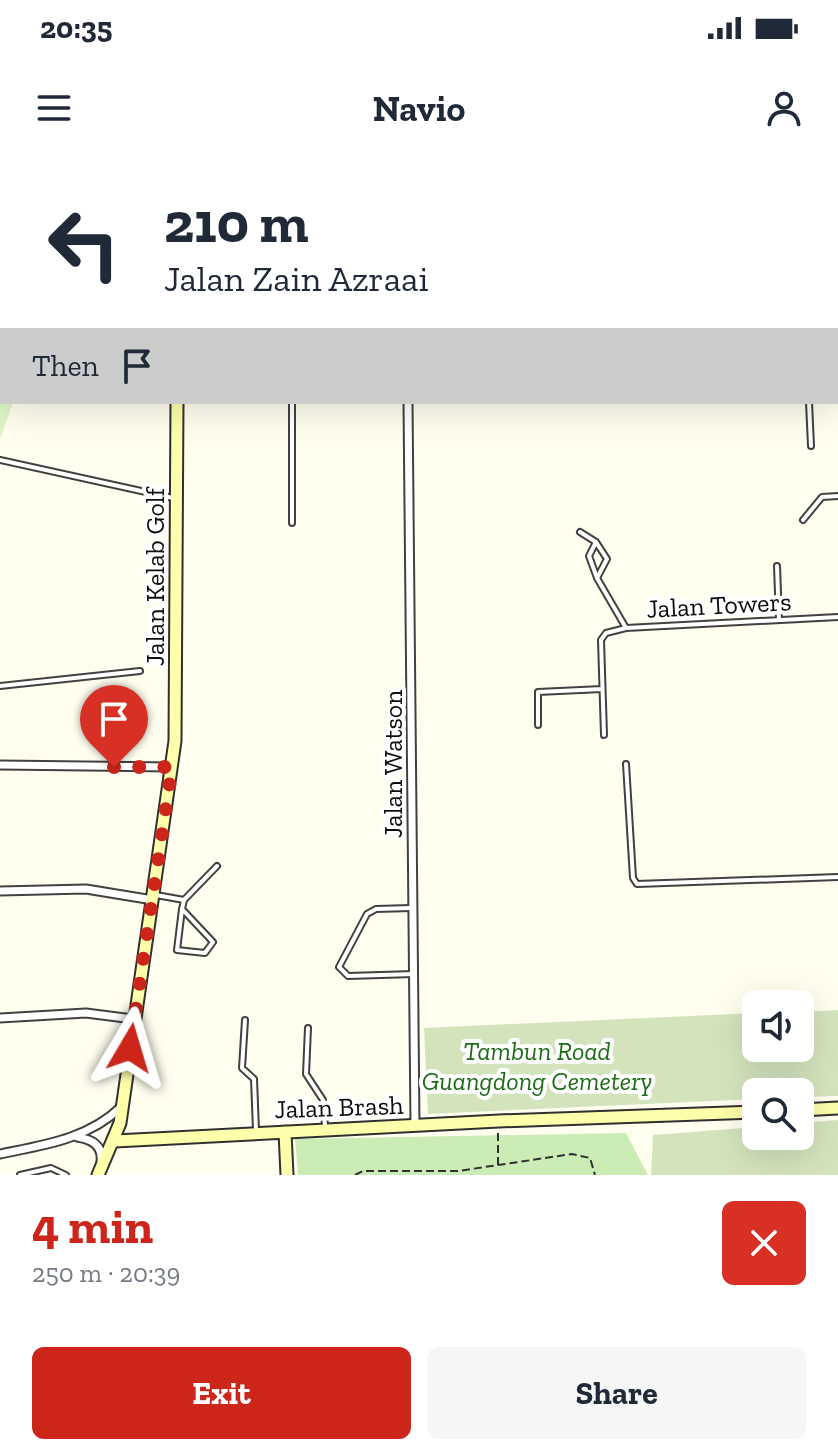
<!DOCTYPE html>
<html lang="en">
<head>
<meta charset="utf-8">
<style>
  body { margin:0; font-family:"Zilla Slab",serif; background:#f6f6f7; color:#1f2937; height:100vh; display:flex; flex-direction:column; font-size:30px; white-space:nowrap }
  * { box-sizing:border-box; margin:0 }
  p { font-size:26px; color:#747a83 }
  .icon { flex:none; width:44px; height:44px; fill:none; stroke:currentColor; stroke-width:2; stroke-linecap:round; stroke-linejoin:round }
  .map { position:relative; height:1015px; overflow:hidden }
  .side { display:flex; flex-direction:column; background:#fff; flex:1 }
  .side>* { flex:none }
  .top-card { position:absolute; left:0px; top:0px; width:838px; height:244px; box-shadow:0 8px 32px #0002; background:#fff; color:#1f2937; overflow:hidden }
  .controls { position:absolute; left:742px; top:830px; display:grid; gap:16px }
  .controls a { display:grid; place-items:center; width:72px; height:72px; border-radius:12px; background:#fff; box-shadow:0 8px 32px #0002; font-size:40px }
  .pin { position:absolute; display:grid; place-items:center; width:68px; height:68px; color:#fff; margin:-82px -34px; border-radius:50% 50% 50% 0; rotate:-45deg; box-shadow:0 0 8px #0007 }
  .pin .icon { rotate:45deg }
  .me { position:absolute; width:88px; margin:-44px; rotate:7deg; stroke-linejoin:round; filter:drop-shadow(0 0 6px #0008) }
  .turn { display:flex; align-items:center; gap:28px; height:168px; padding:0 32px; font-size:36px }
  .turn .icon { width:104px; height:104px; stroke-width:2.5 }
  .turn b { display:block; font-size:56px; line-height:68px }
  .then { display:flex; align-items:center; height:76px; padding:0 32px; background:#0003; gap:16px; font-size:30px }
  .round { display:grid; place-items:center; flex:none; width:84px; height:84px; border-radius:12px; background:#f6f6f7 }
  .summary { display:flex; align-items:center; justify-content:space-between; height:136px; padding:0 32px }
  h1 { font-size:48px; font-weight:700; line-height:60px; color:#cb2619 }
  .action { display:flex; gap:16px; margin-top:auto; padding:16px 32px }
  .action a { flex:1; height:92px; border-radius:12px; background:#cb2619; color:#fff; font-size:32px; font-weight:700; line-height:92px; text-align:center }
  .action a+a { background:#f6f6f7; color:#1f2937 }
  .status { display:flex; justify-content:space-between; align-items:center; height:56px; padding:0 40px; background:#fff; direction:ltr }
  .status svg { height:22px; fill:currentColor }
  header { display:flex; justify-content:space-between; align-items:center; height:104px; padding:0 32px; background:#fff; font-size:36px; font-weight:700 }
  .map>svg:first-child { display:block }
  .green { fill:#cbedb5 }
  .cemetery { fill:#d3e4bd }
  .pitch { fill:#dff4c7 }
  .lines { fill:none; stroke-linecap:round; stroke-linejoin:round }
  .lane-casing { stroke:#414141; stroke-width:8 }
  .street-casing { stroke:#414141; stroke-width:11 }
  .secondary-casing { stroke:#303030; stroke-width:15 }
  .path { stroke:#303030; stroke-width:2; stroke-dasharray:8 4; stroke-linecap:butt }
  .lane { stroke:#fff; stroke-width:4 }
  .street { stroke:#fff; stroke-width:7 }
  .secondary { stroke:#feffaa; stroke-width:11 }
  .route { stroke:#cb2619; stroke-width:14; stroke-dasharray:0 25.2 }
  .labels { text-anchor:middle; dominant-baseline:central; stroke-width:8; stroke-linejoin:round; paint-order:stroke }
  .street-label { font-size:26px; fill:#0e0e0e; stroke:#fff }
  .park-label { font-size:26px; font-style:italic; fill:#1f6c18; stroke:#fff }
</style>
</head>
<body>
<div class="status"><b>20:35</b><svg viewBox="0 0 49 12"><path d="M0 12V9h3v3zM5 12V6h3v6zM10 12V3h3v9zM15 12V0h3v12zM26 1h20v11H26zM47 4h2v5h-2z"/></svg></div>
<header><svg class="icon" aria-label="menu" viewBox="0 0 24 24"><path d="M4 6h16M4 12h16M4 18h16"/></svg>Navio<svg class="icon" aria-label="person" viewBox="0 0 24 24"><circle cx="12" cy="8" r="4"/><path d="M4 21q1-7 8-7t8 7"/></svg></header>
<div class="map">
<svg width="838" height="1015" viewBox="0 0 838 1015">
  <rect width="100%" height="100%" fill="#fffeef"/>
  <path class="green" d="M626,973l22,42h-350l-3,-36z"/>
  <path class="cemetery" d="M838,850v86l-38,1v-5h-44v7l-328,15 -4,-86 332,-15v35h44v-36z
    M838,960v55h-187l2,-40 103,-8v9h44v-13z"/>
  <path class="pitch" d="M0,0h169l-167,2v240h11l-13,37z"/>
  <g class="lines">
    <defs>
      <path id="lane" d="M139,2l1,-2
        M158,2v-2
        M772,2v-2
        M836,29h2
        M809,242l2,44
        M0,300l173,38
        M803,360l19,-23 16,-1
        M292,363v-121
        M580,372l16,10 11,17 -10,19 29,50
        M596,382l-7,14 8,22
        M777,406l2,54
        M0,526l140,-15
        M538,565v-33l64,-3
        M604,575l-3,-95 5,-7 20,-5 212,-11
        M626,604l7,114 4,6 201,-7
        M156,735l28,5 33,-34
        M411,748l-35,1 -9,5 -28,53 9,9 66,-2
        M182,749l-5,41 28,3 8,-11 -31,-33 2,-9
        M245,860l-3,48 12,11 2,51
        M308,868l-2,46 17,26 2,26
        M20,1015l31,-7 15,7"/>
      <path id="street" d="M475,0v2
        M600,0v2
        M836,218h2
        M408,242l7,724
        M0,605l172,2
        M0,731l86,-2 67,11
        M0,858l86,-5 47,6
        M77,977c14,2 26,8 24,24
        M0,994c44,-9 88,-15 121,-47"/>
      <path id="secondary" d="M178,2v-2
        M800,950l38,-2
        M285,972l2,43
        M115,981l384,-20 257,-9
        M98,1015l22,-52 55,-382 2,-339"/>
    </defs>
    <use href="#lane" class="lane-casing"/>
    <use href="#street" class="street-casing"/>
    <use href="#secondary" class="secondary-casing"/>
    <path class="path" d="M498,1005v-34
      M355,1015l8,-4h95l114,-17 18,4 5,17"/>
    <use href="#lane" class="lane"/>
    <use href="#street" class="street"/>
    <use href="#secondary" class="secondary"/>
  </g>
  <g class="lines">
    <path class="route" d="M114,607h58l-42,281"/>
  </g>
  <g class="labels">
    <g class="street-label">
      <text transform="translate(155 417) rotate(-90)">Jalan Kelab Golf</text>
      <text transform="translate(719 445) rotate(-3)">Jalan Towers</text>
      <text transform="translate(393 604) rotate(-90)">Jalan Watson</text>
      <text transform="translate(339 947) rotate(-2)">Jalan Brash</text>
    </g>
    <g class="park-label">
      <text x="537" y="891">Tambun Road<tspan x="537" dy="30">Guangdong Cemetery</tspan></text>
    </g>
  </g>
</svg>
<div class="controls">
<a><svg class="icon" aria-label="sound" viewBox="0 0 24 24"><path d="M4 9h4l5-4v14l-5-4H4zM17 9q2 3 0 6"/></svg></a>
<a><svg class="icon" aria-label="search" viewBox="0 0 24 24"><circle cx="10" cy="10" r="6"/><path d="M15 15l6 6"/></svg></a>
</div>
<div class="pin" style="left:114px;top:607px;background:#d93025"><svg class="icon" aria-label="arrive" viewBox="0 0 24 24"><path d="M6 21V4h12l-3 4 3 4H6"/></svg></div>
<svg class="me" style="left:130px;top:888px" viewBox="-20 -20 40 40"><path d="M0-17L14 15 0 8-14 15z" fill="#cb2619" stroke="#fff" stroke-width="4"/></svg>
<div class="top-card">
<div class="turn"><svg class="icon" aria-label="left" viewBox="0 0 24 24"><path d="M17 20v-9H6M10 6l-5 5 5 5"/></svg><div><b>210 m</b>Jalan Zain Azraai</div></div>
<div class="then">Then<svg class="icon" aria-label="arrive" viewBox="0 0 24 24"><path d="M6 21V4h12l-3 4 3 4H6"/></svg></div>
</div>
</div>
<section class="side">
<div class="summary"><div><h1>4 min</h1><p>250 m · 20:39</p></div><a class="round" style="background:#d93025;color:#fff"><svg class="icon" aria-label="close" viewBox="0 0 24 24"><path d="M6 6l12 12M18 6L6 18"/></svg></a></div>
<div class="action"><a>Exit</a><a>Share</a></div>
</section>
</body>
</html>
